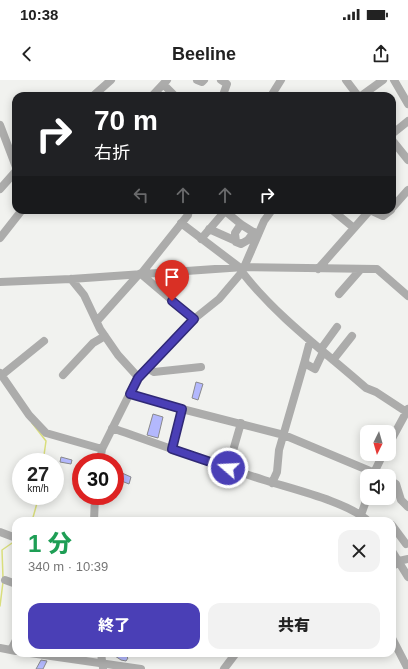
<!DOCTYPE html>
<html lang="ja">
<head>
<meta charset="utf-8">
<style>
  body { margin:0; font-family:Arial,"Noto Sans JP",sans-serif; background:#f2f2f2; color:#222; height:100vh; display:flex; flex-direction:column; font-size:15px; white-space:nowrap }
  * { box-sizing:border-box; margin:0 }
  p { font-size:13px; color:#767676 }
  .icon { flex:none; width:22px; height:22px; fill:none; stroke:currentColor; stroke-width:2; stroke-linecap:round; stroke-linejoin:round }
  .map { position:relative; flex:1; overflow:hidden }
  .sheet { position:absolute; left:12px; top:437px; width:384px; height:140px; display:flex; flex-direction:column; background:#fff; border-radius:12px; box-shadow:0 2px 10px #0003 }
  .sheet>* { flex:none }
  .top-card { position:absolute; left:12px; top:12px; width:384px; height:122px; border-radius:12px; box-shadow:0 2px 10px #0003; background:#202124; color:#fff; overflow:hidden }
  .needle { width:26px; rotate:185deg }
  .buttons { position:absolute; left:360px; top:345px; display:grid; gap:8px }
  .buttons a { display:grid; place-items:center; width:36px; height:36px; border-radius:8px; background:#fff; box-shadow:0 2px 10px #0003; font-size:20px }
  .speed { position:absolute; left:12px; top:373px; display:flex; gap:8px; font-size:20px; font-weight:700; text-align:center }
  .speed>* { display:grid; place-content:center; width:52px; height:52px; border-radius:50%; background:#fff; box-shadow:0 2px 10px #0003; line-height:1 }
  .speed small { font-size:10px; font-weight:400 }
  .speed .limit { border:6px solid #d22; background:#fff; color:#111 }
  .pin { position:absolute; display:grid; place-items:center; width:34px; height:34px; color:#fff; margin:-41px -17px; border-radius:50% 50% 50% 0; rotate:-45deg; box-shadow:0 0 4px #0007 }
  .pin .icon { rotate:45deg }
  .me { position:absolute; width:44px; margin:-22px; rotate:289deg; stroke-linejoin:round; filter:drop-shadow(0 0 3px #0008) }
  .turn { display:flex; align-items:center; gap:14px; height:84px; padding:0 16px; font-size:18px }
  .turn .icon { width:52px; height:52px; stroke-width:2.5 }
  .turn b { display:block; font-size:28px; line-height:34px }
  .lanes { display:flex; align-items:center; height:38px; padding:0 16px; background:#0003; justify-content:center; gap:20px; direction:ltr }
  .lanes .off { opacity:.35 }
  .round { display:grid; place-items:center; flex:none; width:42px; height:42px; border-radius:12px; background:#f2f2f2 }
  .overview { display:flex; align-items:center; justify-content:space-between; height:68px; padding:0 16px }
  h1 { font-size:24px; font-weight:800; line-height:30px; color:#1e9e55 }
  .action { display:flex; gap:8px; margin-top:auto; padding:8px 16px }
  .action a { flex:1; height:46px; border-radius:12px; background:#4a3fb6; color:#fff; font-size:16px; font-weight:800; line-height:46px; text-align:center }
  .action a+a { background:#f2f2f2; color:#222 }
  .status { display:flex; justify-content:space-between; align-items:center; height:28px; padding:0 20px; background:#fff; direction:ltr }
  .status svg { height:11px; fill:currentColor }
  header { display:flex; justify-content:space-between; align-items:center; height:52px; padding:0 16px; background:#fff; font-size:18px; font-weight:800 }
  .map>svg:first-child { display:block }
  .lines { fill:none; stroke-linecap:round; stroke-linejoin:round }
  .stream { stroke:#d9de7c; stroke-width:1.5 }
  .building { fill:#b3b8fd; stroke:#89898c }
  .minor { stroke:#acacab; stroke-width:8 }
  .route-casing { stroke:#302976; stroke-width:10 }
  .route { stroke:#4a3fb6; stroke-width:7 }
</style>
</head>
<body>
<div class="status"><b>10:38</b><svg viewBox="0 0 49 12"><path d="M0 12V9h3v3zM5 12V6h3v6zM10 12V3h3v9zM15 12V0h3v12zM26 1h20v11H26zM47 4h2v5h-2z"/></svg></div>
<header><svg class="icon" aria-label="back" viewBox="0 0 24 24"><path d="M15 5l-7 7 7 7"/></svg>Beeline<svg class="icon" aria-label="share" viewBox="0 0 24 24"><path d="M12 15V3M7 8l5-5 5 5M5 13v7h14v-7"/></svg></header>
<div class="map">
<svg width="408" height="589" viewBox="0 0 408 589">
  <rect width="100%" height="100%" fill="#f1f2ef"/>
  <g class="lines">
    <path class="stream" d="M32,343l14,18 -3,21
      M32,441l7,-25
      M3,498l-1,-28 13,-9
      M0,526l3,-24"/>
  </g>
  <path class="building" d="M196,302l7,2 -5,16 -6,-2z
    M153,334l10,3 -5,21 -11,-3z
    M61,377l11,3 -1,4 -11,-2z
    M122,393l9,4 -2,7 -10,-4z
    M117,573h11l-2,3 2,2 -2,3 -5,-1 -6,-4z
    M41,580l6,1 -4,8h-7z"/>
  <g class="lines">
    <path class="minor" d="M197,0l5,2 2,-2
      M221,0l6,4 -4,11
      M346,0l12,16
      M394,0l14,24
      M164,5l11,11
      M93,16l18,-16
      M152,16l15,-16
      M271,16l10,-16
      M361,16l22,-16
      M0,45l16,42
      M392,54l16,-13
      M392,60l16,20
      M0,109l16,-18
      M392,128l16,-18
      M189,130l-1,5 -47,59 53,45
      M332,130l22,18
      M181,143l58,44
      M241,144l-6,9 1,9 5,2 7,-4 6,-8
      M209,149l27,12
      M0,158l22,-28
      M201,159l24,-28 17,14 16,10
      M318,189l52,-59 13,6 8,-6
      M242,192c35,45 82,79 124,116l10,4 32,21
      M71,199l13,16 16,34 18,26 20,22
      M0,202l71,-3 173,-12 133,2 31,27
      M339,214l21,-24
      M97,241l42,-47
      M310,261l-5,19 1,4 9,5 8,-17
      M321,269l16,-22
      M333,280l19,-24
      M147,288l7,4 47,-5
      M0,293l29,42 17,18 56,16
      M2,295l42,-34
      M63,295l30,-32 12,-7
      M130,314l52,15 -10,40
      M182,329l102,26 98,41
      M112,348c51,18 101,36 152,52 28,9 84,22 104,41
      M389,364l19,-35
      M100,382l2,-13 36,-72 56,-58 25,-20 23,-27 22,-51 8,-11
      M228,388l13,-45
      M373,395l10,-21
      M389,400l7,4 5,16 7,7
      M272,403l5,-11 2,-22 26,-90
      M361,435l6,-17
      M94,441l1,-25
      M392,445l14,19
      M0,452l16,6
      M392,471l16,26
      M392,487l7,-6 9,-2
      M5,500l11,4
      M392,558l16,31
      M0,568l16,3
      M11,570l5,-10
      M30,573l111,16
      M101,573l2,15
      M224,589l12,-16"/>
  </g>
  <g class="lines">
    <defs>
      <path id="route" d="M172,221l22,18 -56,59 -8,16 52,15 -10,40 56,19"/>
    </defs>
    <use href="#route" class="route-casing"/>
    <use href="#route" class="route"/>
  </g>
</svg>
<div class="buttons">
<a><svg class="needle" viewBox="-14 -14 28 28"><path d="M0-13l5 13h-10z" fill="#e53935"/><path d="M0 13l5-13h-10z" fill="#767676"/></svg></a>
<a><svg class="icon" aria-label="sound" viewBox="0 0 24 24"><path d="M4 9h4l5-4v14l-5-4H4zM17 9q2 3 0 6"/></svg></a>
</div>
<div class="speed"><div>27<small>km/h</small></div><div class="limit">30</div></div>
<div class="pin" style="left:172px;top:221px;background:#d93025"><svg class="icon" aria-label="arrive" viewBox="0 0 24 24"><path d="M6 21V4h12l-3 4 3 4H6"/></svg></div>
<svg class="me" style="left:228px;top:388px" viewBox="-20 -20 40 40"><circle r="17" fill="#4a3fb6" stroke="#fff" stroke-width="3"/><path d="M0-11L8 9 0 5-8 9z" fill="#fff"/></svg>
<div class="top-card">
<div class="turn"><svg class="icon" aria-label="right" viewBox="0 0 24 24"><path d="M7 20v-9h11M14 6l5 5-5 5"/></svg><div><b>70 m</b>右折</div></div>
<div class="lanes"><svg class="icon off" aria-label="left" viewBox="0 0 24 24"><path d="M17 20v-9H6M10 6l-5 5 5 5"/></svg><svg class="icon off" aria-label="ahead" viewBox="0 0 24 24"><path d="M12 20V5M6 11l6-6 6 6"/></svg><svg class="icon off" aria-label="ahead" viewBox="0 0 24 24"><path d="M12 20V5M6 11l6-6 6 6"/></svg><svg class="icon" aria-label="right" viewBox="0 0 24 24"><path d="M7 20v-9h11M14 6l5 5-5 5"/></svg></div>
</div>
<section class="sheet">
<div class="overview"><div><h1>1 分</h1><p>340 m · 10:39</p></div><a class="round"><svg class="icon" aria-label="close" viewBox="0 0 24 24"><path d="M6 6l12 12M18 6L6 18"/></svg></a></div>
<div class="action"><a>終了</a><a>共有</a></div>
</section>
</div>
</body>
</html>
